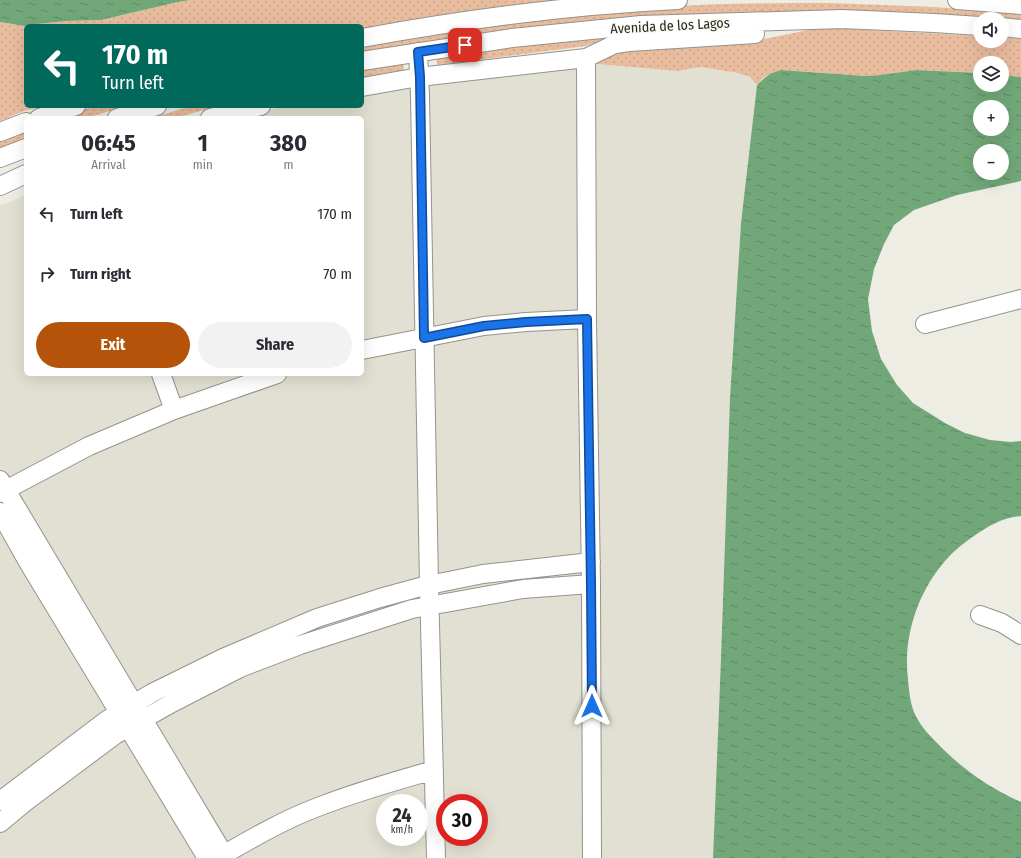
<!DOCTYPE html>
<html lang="en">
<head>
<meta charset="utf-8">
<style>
  body { margin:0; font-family:"Fira Sans Condensed",sans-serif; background:#f2f2f3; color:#2b2b33; height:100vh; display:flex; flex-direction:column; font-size:15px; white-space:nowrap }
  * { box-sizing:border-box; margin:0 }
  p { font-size:13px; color:#7c7c81 }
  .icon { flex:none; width:22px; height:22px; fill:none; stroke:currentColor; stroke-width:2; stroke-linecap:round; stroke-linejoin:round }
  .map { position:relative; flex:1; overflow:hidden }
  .drawer { position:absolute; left:24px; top:116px; width:340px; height:260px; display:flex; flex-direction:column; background:#fff; border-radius:6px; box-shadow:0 4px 16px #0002 }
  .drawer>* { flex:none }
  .guide { position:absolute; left:24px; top:24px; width:340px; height:84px; border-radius:6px; box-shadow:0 4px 16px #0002; background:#00695c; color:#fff; overflow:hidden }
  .controls { position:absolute; left:973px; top:12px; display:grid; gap:8px }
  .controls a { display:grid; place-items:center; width:36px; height:36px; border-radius:50%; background:#fff; box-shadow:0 4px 16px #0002; font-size:20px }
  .speed { position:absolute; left:376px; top:794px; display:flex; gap:8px; font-size:20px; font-weight:700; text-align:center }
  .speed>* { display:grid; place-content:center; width:52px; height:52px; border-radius:50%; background:#fff; box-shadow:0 4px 16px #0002; line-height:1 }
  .speed small { font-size:10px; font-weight:400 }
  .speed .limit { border:6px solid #d22; background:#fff; color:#111 }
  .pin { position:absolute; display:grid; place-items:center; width:34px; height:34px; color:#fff; margin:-17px; border-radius:8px; box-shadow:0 2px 6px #0006 }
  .me { position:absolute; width:44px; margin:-22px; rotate:0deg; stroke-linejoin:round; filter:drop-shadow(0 0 3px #0008) }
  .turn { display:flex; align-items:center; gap:14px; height:84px; padding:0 12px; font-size:18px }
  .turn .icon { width:52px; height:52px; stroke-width:2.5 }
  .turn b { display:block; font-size:28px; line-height:34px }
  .eta { display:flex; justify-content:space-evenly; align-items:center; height:68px; text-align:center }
  .eta b { font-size:24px; font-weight:700; line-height:28px }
  .primary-button { display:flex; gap:8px; margin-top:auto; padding:8px 12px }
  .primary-button a { flex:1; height:46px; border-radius:24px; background:#b45309; color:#fff; font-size:16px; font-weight:700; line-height:46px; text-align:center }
  .primary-button a+a { background:#f2f2f3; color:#2b2b33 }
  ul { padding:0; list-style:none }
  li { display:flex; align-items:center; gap:12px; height:60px; padding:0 12px }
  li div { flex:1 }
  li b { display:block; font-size:15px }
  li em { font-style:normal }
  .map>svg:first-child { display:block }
  .built { fill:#e2e0d2; fill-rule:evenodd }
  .grass { fill:url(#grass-dots) }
  .water { fill:url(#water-ripples); fill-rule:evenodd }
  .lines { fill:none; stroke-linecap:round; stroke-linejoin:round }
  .minor-casing { stroke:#94938c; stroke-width:20 }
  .minor { stroke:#fff; stroke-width:18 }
  .route-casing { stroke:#114b97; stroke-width:10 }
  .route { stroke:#1a73e8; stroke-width:7 }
  .labels { text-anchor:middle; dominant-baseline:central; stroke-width:3; stroke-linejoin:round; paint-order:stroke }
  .street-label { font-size:14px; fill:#2a2a27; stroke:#fbfaf1 }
</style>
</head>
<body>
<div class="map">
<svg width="1021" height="858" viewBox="0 0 1021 858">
  <defs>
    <pattern id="grass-dots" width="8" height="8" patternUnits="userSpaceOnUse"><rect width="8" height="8" fill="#e9bc9e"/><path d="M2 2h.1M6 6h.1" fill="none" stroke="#c8a288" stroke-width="1.8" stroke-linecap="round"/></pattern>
    <pattern id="water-ripples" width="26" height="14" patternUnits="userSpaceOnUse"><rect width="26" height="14" fill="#72a879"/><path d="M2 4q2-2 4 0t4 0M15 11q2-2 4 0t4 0" fill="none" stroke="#5e8963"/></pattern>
  </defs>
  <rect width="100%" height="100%" fill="#edede4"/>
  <path class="built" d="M597,64l80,7 24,-4 37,6 12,4 7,8 -16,138 -11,175 -9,260 -8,200h-713v-652l26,-11v179h336v-256h-131l57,-12h74v-12l205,-29zM385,803h34v34h-34zM445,803h34v34h-34z"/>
  <path class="grass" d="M190,0h371l-199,30v-4h-336v80h16l-18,5 -24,10v-99l25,4 12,-2 29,-3 35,-1 77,-18z
    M829,3l106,4 86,7v8l-19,-3h-22l-149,-7 -96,1 -91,5 -282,37v-9c93,-16 186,-29 279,-37 63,-6 125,-6 188,-6z
    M831,28l149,8v5h22v-4l19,2v38l-19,-2v-12h-22v10l-64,-3 -36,5 -15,1 -84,-6 -17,7 -7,8 -7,-8 -12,-4 -37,-6 -24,4 -80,-7 5,-7 9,-6 148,-11 54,-11z
    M606,37l-6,4 -14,5 -148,19 -2,-7 27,-5z
    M403,63l1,8 -42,8v-9z
    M94,106h33l-41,12h-29z
    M191,106h27l-43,12h-23z
    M26,128v10l-26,10v-9z"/>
  <path class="water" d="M0,0h190l-12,2 -77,18 -35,1 -29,3 -12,2 -25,-4z
    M781,70l84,6 15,-1 36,-5 64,3v12h22v-10l19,2v104l-64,14 -43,15 -20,15 -10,19 -10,25 -6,30 4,32 9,28 16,26 16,18 32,20 20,10 25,7 21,2 10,-1v75c-17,1 -33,10 -47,20 -12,8 -24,18 -33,30 -25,31 -38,74 -33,113 1,11 2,23 6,33 5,12 14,22 23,31 24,25 52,45 84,59v56h-308l8,-200 9,-260 11,-175 16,-138c8,-8 13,-12 24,-15zM980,107h22v22h-22zM980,151h22v22h-22z"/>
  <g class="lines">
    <defs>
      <path id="minor" d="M957,0l64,5
        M1002,27l19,2
        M362,38c104,-19 210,-33 316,-38
        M418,52l2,44 9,489 7,273
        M586,58l1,261 4,265 1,274
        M362,61l150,-23 129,-13 201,-6 92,4 46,3
        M362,87l57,-10 167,-19 29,-14 14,-2 126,-8
        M39,118l37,-12
        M117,118l40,-12
        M210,118l51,-12
        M0,132l26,-10
        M0,158l26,-10
        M0,186l26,-12
        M925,324l96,-25
        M362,350l122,-24 42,-4 61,-3
        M161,374l13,36
        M0,480l226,378
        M0,493l89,-47 85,-36 103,-36
        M0,512l28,50 179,296
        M980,615l22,8 19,12
        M0,801l107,-81 45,-27 71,-35 94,-40 63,-20 44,-12 59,-12 108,-12
        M0,823l24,-20 91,-68 57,-32 68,-35 60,-23 112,-36 111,-20 68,-5
        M218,858c33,-19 65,-38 100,-51 38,-15 77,-26 116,-37"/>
    </defs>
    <use href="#minor" class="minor-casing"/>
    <use href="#minor" class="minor"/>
  </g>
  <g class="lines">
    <defs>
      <path id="route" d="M465,45l-47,7 2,25 4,261 60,-12 42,-4 61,-3 4,265 1,122"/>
    </defs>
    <use href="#route" class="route-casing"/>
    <use href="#route" class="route"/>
  </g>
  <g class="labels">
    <g class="street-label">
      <text transform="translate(670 26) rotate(-3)">Avenida de los Lagos</text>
    </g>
  </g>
</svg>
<div class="controls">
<a><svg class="icon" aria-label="sound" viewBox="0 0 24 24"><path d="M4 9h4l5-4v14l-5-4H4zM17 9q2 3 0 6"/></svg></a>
<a><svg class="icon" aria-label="layers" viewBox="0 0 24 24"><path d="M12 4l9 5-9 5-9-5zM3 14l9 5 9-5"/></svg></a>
<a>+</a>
<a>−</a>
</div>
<div class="speed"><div>24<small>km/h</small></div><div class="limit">30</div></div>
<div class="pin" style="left:465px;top:45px;background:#d93025"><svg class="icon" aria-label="arrive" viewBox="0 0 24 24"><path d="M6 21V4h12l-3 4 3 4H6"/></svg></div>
<svg class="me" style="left:592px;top:706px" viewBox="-20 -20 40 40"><path d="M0-17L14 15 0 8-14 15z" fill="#1a73e8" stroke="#fff" stroke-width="4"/></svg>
<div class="guide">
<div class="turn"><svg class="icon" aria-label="left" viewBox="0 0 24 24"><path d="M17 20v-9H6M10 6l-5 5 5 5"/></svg><div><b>170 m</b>Turn left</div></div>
</div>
<section class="drawer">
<div class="eta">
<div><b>06:45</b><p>Arrival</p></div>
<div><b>1</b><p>min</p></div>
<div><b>380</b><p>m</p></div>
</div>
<ul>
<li><svg class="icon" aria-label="left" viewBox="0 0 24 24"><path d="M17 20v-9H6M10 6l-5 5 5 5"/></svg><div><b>Turn left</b></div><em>170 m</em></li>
<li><svg class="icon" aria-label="right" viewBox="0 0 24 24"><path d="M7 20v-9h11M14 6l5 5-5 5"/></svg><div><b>Turn right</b></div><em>70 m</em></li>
</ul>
<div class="primary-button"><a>Exit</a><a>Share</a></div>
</section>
</div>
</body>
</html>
